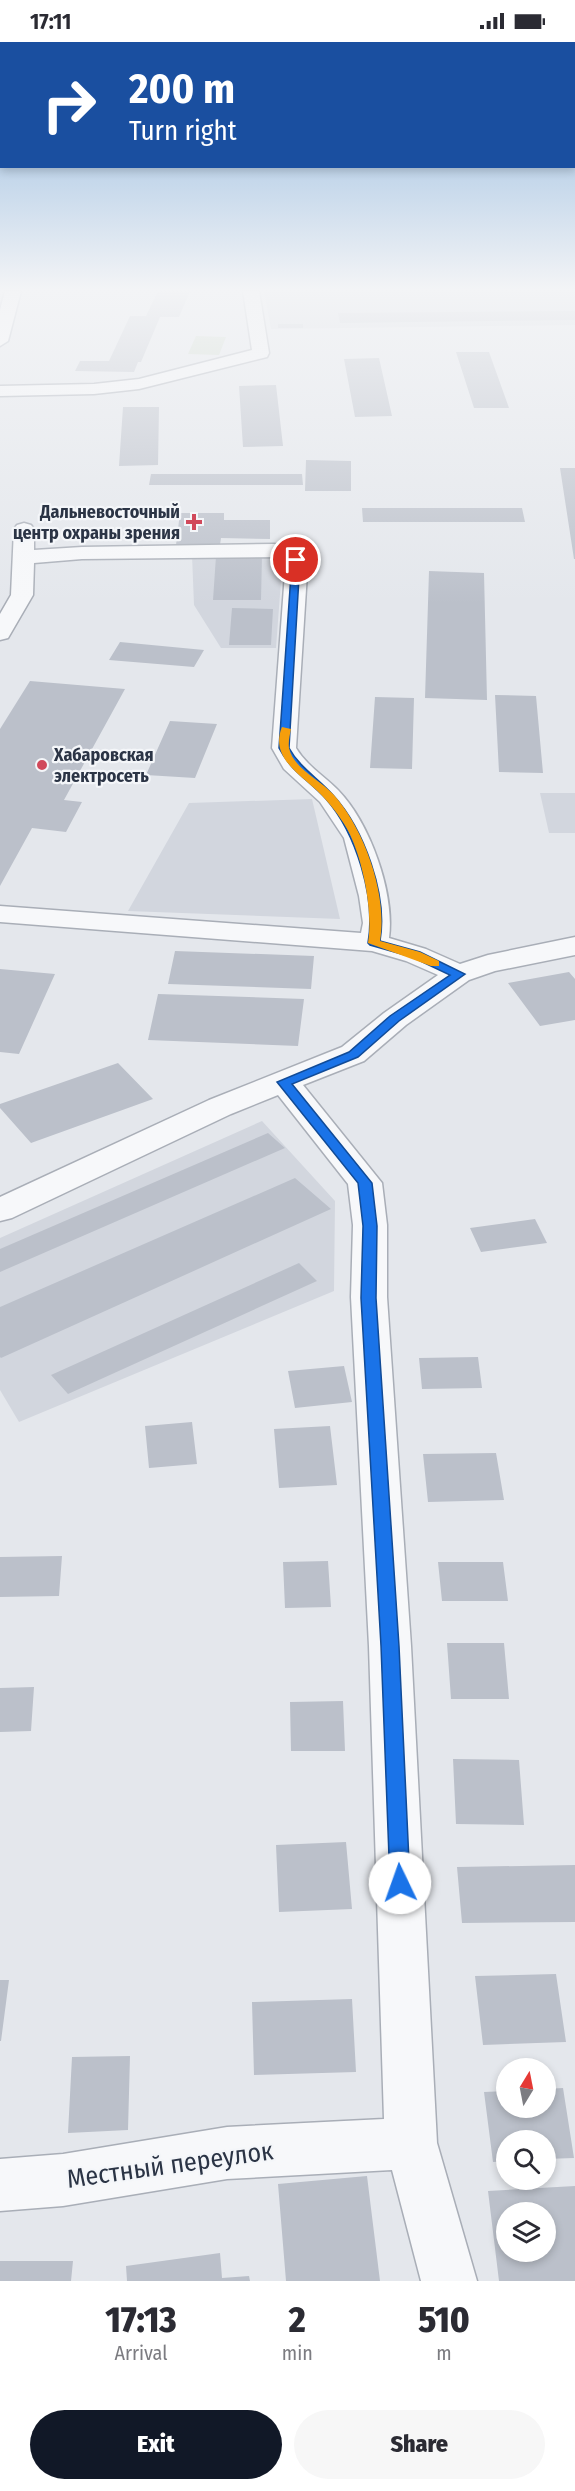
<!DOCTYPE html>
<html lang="en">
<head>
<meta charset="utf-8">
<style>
  body { margin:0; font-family:"Fira Sans Condensed",sans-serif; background:#f7f7f7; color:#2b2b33; height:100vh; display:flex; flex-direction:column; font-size:22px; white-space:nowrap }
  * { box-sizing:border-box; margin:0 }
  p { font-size:20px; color:#7c7c81 }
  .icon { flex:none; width:33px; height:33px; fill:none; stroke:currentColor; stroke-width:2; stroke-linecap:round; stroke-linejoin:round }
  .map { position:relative; height:2239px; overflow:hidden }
  .details { display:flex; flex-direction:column; background:#fff; flex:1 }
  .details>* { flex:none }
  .hud { position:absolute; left:0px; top:0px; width:576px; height:126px; box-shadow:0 3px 9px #0003; background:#1a4fa0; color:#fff; overflow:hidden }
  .needle { width:39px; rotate:10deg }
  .controls { position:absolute; left:496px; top:2016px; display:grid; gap:12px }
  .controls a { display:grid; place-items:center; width:60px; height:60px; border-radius:50%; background:#fff; box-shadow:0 3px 9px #0003; font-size:30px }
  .pin { position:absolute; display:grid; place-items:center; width:51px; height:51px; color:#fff; margin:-26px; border:3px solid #fff; border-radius:50%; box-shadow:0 2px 6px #0007 }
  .me { position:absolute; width:66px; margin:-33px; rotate:357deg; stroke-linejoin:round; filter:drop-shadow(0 0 4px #0008) }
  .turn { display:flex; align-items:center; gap:21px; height:126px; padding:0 30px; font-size:27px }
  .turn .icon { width:78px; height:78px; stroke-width:2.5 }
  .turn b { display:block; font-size:42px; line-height:51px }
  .eta { display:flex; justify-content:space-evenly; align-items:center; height:102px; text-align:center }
  .eta b { font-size:36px; font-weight:800; line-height:42px }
  .cta { display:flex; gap:12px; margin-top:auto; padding:12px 30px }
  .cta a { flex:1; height:69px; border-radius:36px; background:#111827; color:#fff; font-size:24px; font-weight:800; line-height:69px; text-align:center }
  .cta a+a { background:#f7f7f7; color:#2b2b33 }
  .status { display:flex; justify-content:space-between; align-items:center; height:42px; padding:0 30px; background:#fff; direction:ltr }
  .status svg { height:16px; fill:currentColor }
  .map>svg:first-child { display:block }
  .built { fill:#d2d6de }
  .green { fill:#c9d6c5 }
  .building { fill:#bbc0ca; fill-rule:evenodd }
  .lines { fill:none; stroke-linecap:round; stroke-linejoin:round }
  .minor-casing { stroke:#a9aeb7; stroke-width:3 }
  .major-casing { stroke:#a3abb8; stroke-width:3 }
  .minor { fill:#f7f8fa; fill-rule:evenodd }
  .major { fill:#fff; fill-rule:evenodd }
  .route { fill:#1a73e8; stroke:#114b97; stroke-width:1.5 }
  .slow { fill:#f59e0b }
  .poi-dot { fill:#d1495b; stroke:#f4f6f9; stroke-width:2 }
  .labels { text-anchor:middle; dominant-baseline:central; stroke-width:4.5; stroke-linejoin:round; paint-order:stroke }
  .far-poi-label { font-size:18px; font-weight:bold; fill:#2b3445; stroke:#f4f6f9; text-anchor:end }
  .near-street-label { font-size:26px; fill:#2b3445; stroke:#f4f6f9 }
</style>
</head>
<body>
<div class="status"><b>17:11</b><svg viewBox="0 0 49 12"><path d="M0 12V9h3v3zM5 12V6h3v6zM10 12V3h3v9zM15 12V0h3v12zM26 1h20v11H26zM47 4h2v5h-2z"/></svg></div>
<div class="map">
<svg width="575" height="2239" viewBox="0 0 575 2239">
  <rect width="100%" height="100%" fill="#e4e7ec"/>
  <path class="built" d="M264,249h311v34l-304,4z
    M283,512l-7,94h-55l-27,-43 -2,-50z
    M540,751h35v40h-26z
    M312,757l28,120 -212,-8 61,-108z
    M262,1079l73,80 -1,90 -315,131 -19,-32v-152z"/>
  <path class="green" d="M196,294l30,1 -7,18 -31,-1z"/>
  <path class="building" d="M158,249h32l-11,26h-19l-19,45h-3l-4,10 -59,-1 5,-10h29l21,-45h16z
    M575,269v9l-235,3 -2,-10z
    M278,282h25v4h-25z
    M456,310h33l20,56h-35z
    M379,316l13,58 -37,1 -11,-58z
    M276,343l7,61 -40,1 -4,-61z
    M123,365h36l-1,58 -39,1z
    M306,418l45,1v30h-46z
    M560,426h15v91h-1z
    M151,432h151l1,11h-154z
    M362,466h160l3,14h-162z
    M180,471h44v7h46v19l-49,-1 -1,7h-44z
    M216,514h46l-1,44h-48z
    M429,529l55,2 3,127 -62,-2z
    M232,566l41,1 -2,36h-42z
    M120,600l84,8 -10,17 -85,-7z
    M30,639l95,8 -61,111 18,2 -16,30 -34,-4 -32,58v-157z
    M495,653l41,1 7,77 -44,-1z
    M375,655l39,1 -2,71 -42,-1z
    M170,679l47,3 -22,54 -49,-3z
    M175,909l139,5 -3,33 -143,-5z
    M0,927l55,5 -36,80 -19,-2z
    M569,930l6,7v41l-35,6 -32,-43z
    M158,952l146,5 -6,47 -150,-6z
    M118,1021l35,36 -122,44 -31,-35v-4z
    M268,1091l17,15 -285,124v-23z
    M295,1136l36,31 -330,149 -1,-1v-50z
    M535,1177l12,24 -66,9 -11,-24z
    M299,1221l18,18 -249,113 -17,-19z
    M478,1315l4,31 -60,1 -3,-31z
    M344,1324l8,36 -57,6 -7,-37z
    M192,1380l5,42 -48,4 -4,-42z
    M330,1384l7,59 -58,3 -5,-59z
    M496,1411l8,47 -76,2 -5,-48z
    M62,1514l-3,40 -59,1v-40z
    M328,1519l3,46 -46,1 -2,-46z
    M438,1520h65l5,39h-66z
    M447,1601h57l5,56h-58z
    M34,1645l-3,44 -31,1v-44z
    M343,1659l2,50h-54l-1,-49z
    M453,1717l66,1 5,65 -68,-1z
    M346,1800l6,67 -73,3 -3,-67z
    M575,1823v57l-113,1 -5,-56z
    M556,1932l10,68 -83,3 -8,-69z
    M0,1938h9l-8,61h-1z
    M352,1957l4,73 -102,3 -2,-73z
    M130,2014l-2,74 -60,3 4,-76z
    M563,2046l11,70 -28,1v-19h-39v21l-14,1 -9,-70 23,-1v17h39v-19z
    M367,2134l13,105h-94l-8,-97z
    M575,2144v95h-76l-11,-90zM507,2170h39v40h-39z
    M220,2211l2,25 27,-2 1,5h-123l-1,-15z
    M0,2219h73l-2,20h-71z"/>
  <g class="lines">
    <defs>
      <path id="minor" d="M243,249h16l10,62 -2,4 -128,32 -45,5 -94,2v-10l94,-2 45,-5 113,-29z
        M24,481l7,2 3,4v21l48,-3 192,-3 26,4 7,12v13l-11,175c11,18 28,28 42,42 32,33 57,103 51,148l37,11 34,15 28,-9 87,-18v18l-80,16 -26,9 -63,45 -42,36 -61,24 79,98 5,42v72l24,349 26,497 40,138h-56l-29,-111 -165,9 -164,27 -63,5v-52l63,-5 164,-27 157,-8 -15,-473 -18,-349 2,-72 -5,-41 -70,-89 -47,19 -219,104 -12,3v-24l209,-97 133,-53 42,-34 54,-38 -32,-14 -34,-10 -372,-29v-16l361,27 2,-10 -4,-27 -15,-58 -24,-36 -36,-33 -12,-21 13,-175v-16l-203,2 -48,4 -1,32 -25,43 -8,2v-26l11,-19 3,-66 3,-4z"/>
      <path id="major" d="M5,249h16l-13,50 -8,5v-36z"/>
    </defs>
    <use href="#minor" class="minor-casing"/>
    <use href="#major" class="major-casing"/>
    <use href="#minor" class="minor"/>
    <use href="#major" class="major"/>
  </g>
  <linearGradient id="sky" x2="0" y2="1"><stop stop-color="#8bb4dd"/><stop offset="0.44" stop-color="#f3f4f6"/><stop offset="1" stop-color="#f3f4f6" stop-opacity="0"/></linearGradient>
  <rect width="575" height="562" fill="url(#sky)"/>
  <path class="route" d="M296,515l4,3 -11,188c11,20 29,30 44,47 31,34 55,100 47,146l40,11 45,22 -66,47 -41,36 -66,27 80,99 5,43 -1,72 23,348 11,237 -3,6 -7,2 -7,-2 -3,-6 -9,-237 -20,-348 2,-72 -5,-43 -81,-101 72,-30 41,-36 60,-41 -38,-18 -42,-12 -2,-2c8,-45 -12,-110 -42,-144 -18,-20 -34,-26 -47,-51l13,-188z"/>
  <path class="slow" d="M282,685l9,2c-1,5 -3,13 -2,19 4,20 31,32 44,46 31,34 55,101 47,147l40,11 19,9v5h-8l-63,-23c5,-30 -4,-76 -16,-104 -5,-13 -17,-29 -26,-39 -18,-22 -58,-39 -44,-73z"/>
  <g class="poi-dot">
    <path d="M191 471h6v6h6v6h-6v6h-6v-6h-6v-6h6z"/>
    <circle cx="42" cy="723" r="6"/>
  </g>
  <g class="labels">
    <g class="far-poi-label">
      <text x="180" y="470">Дальневосточный<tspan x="180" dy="21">центр охраны зрения</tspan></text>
      <text x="54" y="713" text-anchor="start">Хабаровская<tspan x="54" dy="21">электросеть</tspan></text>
    </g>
    <g class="near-street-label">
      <text transform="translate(170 2123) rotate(-8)">Местный переулок</text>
    </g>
  </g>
</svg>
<div class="controls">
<a><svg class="needle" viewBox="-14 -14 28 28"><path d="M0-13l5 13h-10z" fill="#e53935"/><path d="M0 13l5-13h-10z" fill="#7c7c81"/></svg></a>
<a><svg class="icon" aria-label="search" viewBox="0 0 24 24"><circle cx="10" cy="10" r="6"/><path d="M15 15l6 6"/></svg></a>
<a><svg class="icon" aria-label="layers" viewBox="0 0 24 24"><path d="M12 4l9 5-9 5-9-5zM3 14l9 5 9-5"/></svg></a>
</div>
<div class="pin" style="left:296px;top:518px;background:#d93025"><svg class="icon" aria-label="arrive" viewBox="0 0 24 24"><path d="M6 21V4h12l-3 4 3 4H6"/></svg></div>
<svg class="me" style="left:400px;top:1841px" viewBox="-20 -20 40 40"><circle r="19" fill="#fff"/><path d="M0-13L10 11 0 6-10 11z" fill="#1a73e8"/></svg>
<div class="hud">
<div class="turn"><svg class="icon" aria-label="right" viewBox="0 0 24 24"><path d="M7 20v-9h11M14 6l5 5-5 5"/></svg><div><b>200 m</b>Turn right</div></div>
</div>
</div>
<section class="details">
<div class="eta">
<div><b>17:13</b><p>Arrival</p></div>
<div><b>2</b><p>min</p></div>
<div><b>510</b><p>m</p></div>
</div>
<div class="cta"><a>Exit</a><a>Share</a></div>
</section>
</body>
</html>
